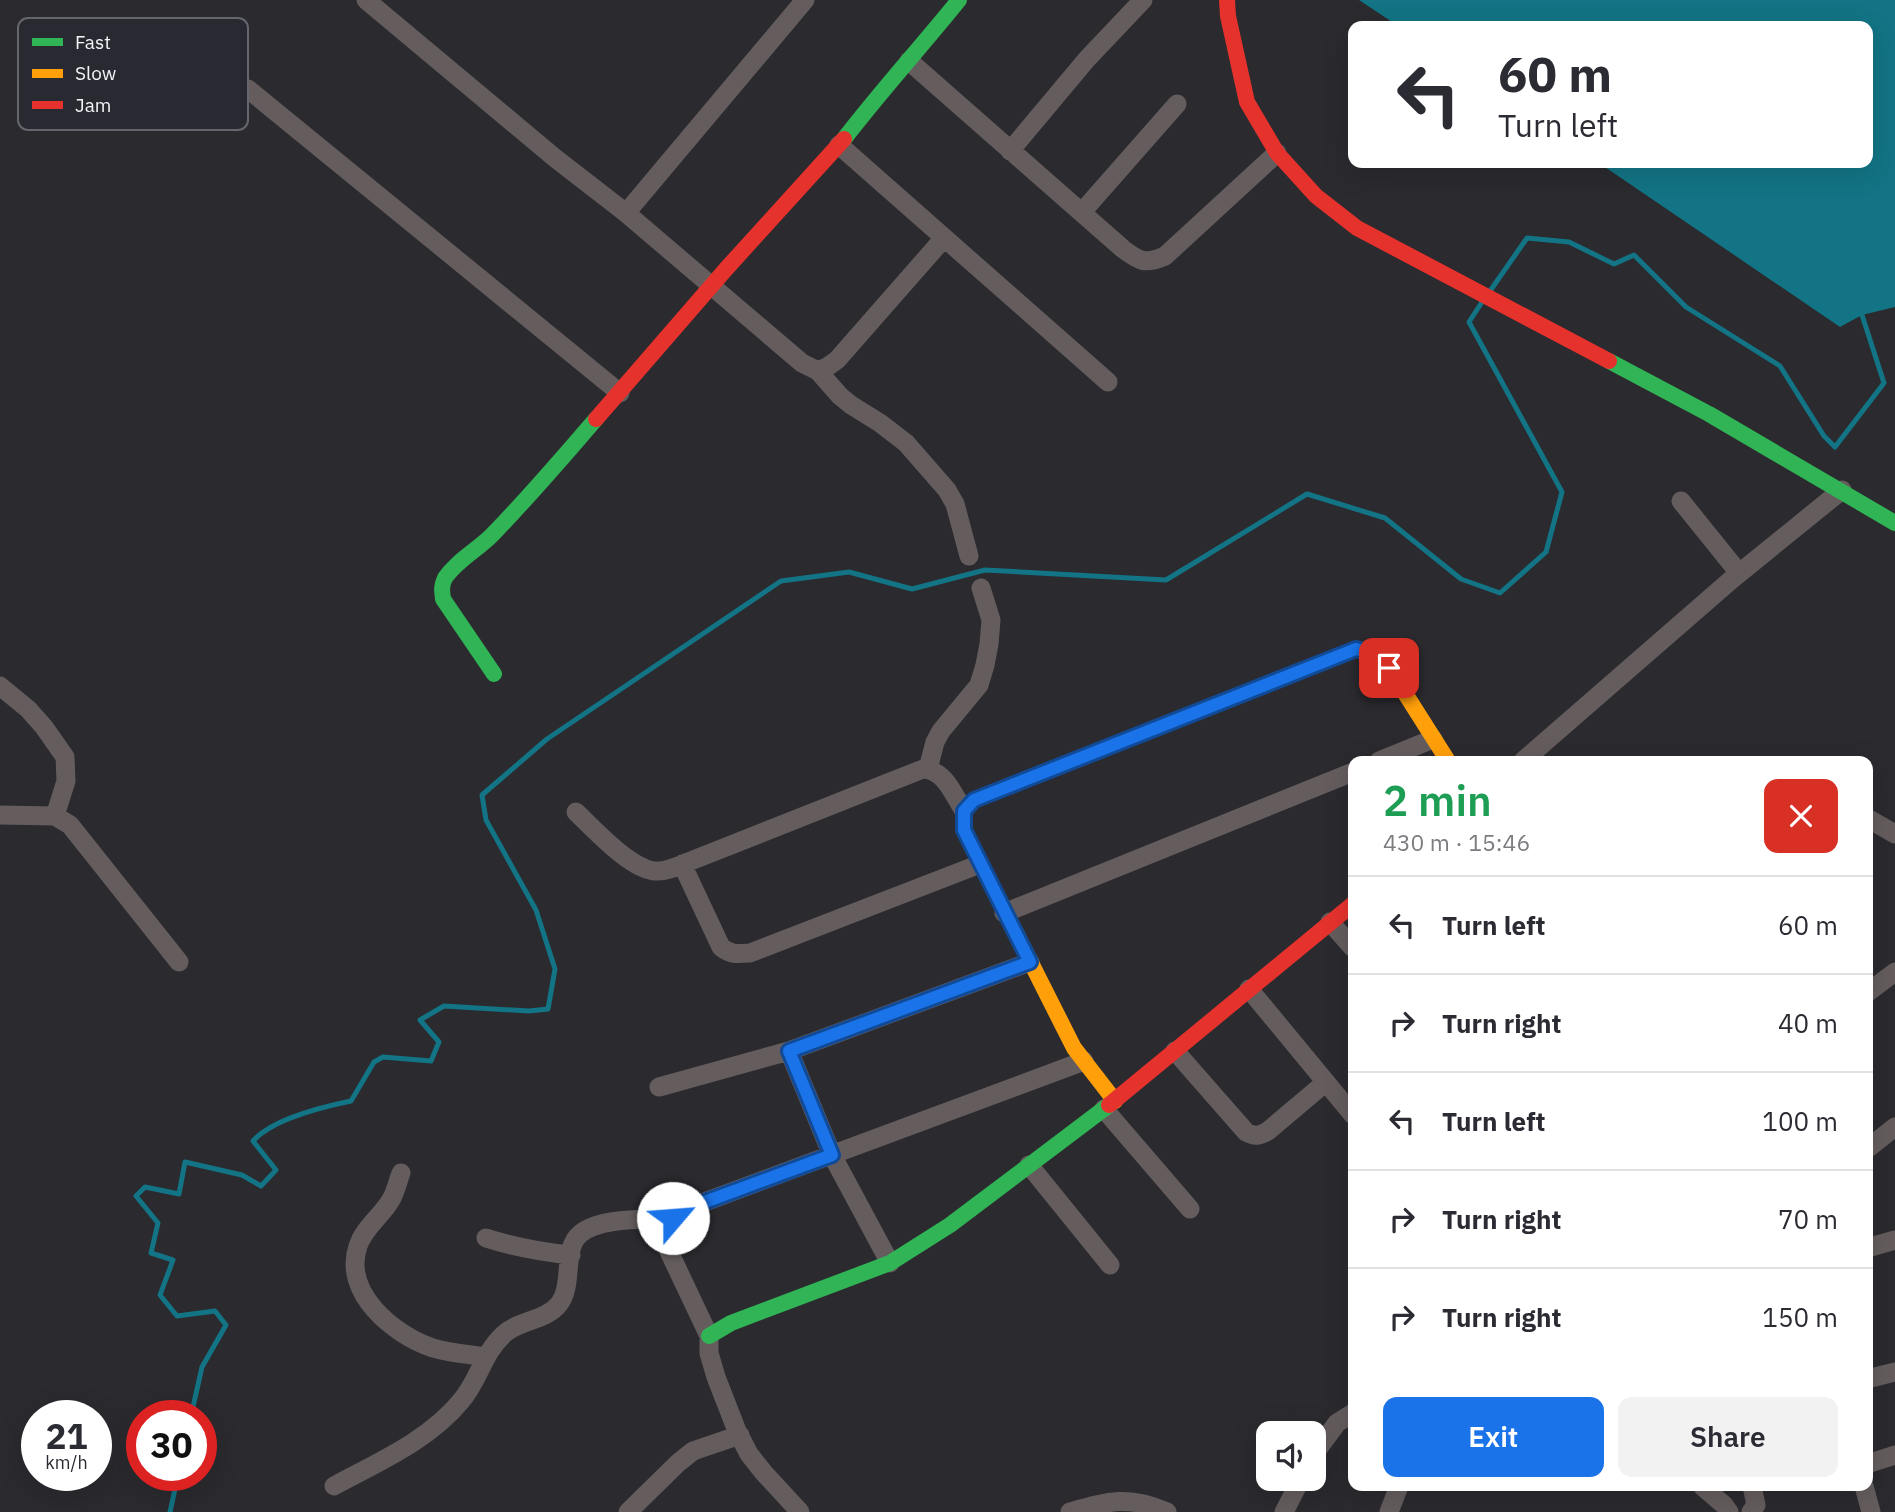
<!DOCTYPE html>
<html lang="en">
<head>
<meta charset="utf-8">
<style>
  body { margin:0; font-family:"IBM Plex Sans",sans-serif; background:#f2f2f3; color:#2b2b33; height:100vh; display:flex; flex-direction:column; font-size:26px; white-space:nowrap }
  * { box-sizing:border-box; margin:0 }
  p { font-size:23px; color:#7c7c81 }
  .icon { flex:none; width:38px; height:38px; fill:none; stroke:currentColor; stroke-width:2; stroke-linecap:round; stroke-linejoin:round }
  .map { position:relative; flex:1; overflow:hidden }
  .details { position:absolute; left:1348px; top:756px; width:525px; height:735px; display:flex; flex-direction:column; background:#fff; border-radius:14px; box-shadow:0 7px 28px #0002 }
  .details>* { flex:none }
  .top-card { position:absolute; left:1348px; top:21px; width:525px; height:147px; border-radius:14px; box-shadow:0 7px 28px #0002; background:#fff; color:#2b2b33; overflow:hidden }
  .buttons { position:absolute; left:1256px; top:1421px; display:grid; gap:14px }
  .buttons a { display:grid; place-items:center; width:70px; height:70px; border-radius:14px; background:#fff; box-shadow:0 7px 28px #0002; font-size:35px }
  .speed { position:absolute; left:21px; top:1400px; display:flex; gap:14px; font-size:35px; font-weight:700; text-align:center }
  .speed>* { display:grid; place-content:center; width:91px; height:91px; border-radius:50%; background:#fff; box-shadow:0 7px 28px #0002; line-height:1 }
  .speed small { font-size:18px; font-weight:400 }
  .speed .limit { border:10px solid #d22; background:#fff; color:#111 }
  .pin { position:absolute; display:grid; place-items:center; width:60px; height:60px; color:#fff; margin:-30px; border-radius:14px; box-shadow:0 4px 10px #0006 }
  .me { position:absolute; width:77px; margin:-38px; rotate:63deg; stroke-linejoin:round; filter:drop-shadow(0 0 5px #0008) }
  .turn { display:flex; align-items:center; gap:24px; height:147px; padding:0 35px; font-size:32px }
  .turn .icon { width:91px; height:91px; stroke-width:2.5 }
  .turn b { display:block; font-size:49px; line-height:60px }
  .round { display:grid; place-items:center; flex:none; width:74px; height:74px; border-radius:14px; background:#f2f2f3 }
  .summary { display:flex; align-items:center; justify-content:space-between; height:119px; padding:0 35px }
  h1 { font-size:42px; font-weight:600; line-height:52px; color:#1e9e55 }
  .primary-button { display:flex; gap:14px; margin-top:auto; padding:14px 35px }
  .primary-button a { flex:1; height:80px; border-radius:14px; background:#1a73e8; color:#fff; font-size:28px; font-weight:600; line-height:80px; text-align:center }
  .primary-button a+a { background:#f2f2f3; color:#2b2b33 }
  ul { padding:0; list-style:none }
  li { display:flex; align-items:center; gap:21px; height:98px; padding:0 35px; border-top:2px solid #e1e1e2 }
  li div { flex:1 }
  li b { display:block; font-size:26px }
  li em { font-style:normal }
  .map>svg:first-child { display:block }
  .water { fill:#127484 }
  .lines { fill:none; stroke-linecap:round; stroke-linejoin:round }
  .stream { stroke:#127484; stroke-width:5 }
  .street { stroke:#655d5d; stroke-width:19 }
  .fast { stroke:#30b455; stroke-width:16 }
  .slow { stroke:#ff9f0a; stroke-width:16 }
  .jam { stroke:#e5322d; stroke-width:16 }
  .route-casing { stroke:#114b97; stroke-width:18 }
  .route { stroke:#1a73e8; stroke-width:12 }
  .key { fill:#282931; stroke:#65666d; stroke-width:2 }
  .key-label { font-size:19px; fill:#f3f4fa }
</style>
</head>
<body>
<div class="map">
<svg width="1895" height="1512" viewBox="0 0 1895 1512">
  <rect width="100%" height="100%" fill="#2a2a2f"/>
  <path class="water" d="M1359,0h536v307l-33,8 -22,12 -241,-164h268v-137h-469z"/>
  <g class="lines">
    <path class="stream" d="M1490,291l37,-53 42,4 45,22 20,-9 52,52 94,59 44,70 11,11 49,-64 -22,-68
      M191,1416l11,-49 24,-42 -11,-14 -38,5 -17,-21 13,-35 -22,-7 7,-30 -22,-27 9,-9 34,7 6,-32 57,13 19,11 15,-16 -23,-29c19,-22 69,-34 98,-40l23,-39 9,-5 48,4 8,-19 -19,-22 24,-14 85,5 19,-2 7,-40 -19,-59 -50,-90 -4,-25 65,-56 234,-158 68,-9 63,17 73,-19 181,10 141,-86 78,24 76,61 39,14 46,-41 16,-60 -93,-170 13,-20
      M170,1512l8,-37"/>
    <path class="street" d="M366,0l189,158 71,55 176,150 16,8 9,-4 10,-7 107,-122
      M909,61l214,188c16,12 22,16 42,7l112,-103
      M248,89l372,304
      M839,145l269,237
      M1010,151l77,-92 56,-59
      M1082,212l95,-108
      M626,213l179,-213
      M818,371l22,25 11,9 29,18 26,20 41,47 8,14 14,52
      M1681,501l58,72
      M0,686l28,23 16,18 21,30 1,24 -11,35
      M1379,761l54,-22
      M1523,761l208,-181 111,-90
      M928,769l7,-27 6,-11 38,-46 6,-20 4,-21 2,-24 -10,-32
      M576,812c18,17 55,58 80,59 10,1 22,-5 32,-9l235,-93c22,1 30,25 41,42
      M0,815l55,1 15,9 109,137
      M1867,818l28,16
      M682,864l39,83c10,8 17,7 29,6l230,-89
      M1004,913l349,-141
      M1330,922l23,26
      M1249,989l104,126
      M1867,993l28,-21
      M789,1051l43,104 58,108
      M1175,1051l71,81c9,5 13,4 22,-1l58,-49
      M659,1087l130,-36 241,-89
      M1104,1109l86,100
      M1867,1149l28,-22
      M1029,1165l81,100
      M401,1173c-3,8 -5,17 -9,25 -9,17 -28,29 -34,48 -16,47 36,89 75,102 16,5 35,6 52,9
      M486,1238c28,9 55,14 85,17
      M1867,1248l28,-8
      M1867,1379l28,-7
      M1314,1454l23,-31 16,-10
      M1867,1464l28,-9
      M334,1486c44,-24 94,-45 127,-85 18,-21 22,-48 43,-67 15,-14 42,-13 55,-30 15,-19 3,-55 21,-70 20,-17 67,-14 93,-16
      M1702,1486l22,19 5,7
      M1864,1486l7,26
      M628,1512l50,-49 15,-12 47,-16
      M800,1512l-36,-39 -15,-19 -12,-23 -21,-54 -7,-24v-17l-44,-93c-1,-17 5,-23 18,-33l401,-149
      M1070,1512c39,-11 59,-17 97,0
      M1284,1512l17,-33
      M1389,1512l10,-26
      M1751,1512l5,-7 -4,-19"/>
    <path class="fast" d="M844,139c37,-48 77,-92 115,-139
      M1609,361l100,53 186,109
      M494,674l-51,-75c-1,-8 -2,-13 2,-21 12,-18 34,-29 48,-44 36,-37 69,-76 103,-115
      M709,1336l22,-13 159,-60 60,-38 159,-120"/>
    <path class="slow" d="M1277,680l79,-31 16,4 17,15 59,93
      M980,798l-6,2 -10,11v19l110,218 41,53"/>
    <path class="jam" d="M1227,0l1,16 19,86 30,51 39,43 41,32 252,133
      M596,419l130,-150 118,-130
      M980,798l297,-118
      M1109,1105l244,-201"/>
  </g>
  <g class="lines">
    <defs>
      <path id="route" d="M673,1218l10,-8 149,-55 -43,-104 241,-89 -66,-132v-19l10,-11 382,-151 16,4 17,15"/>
    </defs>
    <use href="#route" class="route-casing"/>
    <use href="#route" class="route"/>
  </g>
  <rect x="18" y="18" width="230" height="112" rx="10" class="key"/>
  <rect x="32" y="38" width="31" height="8" fill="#30b455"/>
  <rect x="32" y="69" width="31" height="9" fill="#ff9f0a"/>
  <rect x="32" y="101" width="31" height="8" fill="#e5322d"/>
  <g class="key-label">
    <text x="75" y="49">Fast</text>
    <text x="75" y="80">Slow</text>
    <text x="75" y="112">Jam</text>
  </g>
</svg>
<div class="buttons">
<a><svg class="icon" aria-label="sound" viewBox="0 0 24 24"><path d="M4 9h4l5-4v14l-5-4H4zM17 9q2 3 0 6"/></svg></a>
</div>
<div class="speed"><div>21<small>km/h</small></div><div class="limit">30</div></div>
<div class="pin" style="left:1389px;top:668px;background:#d93025"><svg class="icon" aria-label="arrive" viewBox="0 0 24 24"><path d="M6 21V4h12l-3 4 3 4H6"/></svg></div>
<svg class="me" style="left:673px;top:1218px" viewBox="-20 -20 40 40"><circle r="19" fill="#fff"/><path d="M0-13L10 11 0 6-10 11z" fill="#1a73e8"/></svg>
<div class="top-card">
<div class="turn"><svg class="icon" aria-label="left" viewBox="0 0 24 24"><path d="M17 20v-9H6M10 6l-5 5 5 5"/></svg><div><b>60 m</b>Turn left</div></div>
</div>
<section class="details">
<div class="summary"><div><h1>2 min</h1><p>430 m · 15:46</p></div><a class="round" style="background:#d93025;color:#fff"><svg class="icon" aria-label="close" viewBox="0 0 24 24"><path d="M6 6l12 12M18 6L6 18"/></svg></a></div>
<ul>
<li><svg class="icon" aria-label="left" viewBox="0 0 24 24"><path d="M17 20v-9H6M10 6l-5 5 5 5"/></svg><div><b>Turn left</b></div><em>60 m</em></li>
<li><svg class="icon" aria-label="right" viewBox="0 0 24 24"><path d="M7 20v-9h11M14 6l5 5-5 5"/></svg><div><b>Turn right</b></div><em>40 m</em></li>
<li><svg class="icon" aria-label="left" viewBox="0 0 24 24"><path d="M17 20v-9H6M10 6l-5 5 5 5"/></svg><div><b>Turn left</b></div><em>100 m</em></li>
<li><svg class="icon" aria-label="right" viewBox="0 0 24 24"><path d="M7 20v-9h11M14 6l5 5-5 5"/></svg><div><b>Turn right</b></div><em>70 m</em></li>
<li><svg class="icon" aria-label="right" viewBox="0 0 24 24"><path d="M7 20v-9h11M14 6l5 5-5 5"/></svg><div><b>Turn right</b></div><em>150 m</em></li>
</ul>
<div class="primary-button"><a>Exit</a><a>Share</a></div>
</section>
</div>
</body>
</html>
